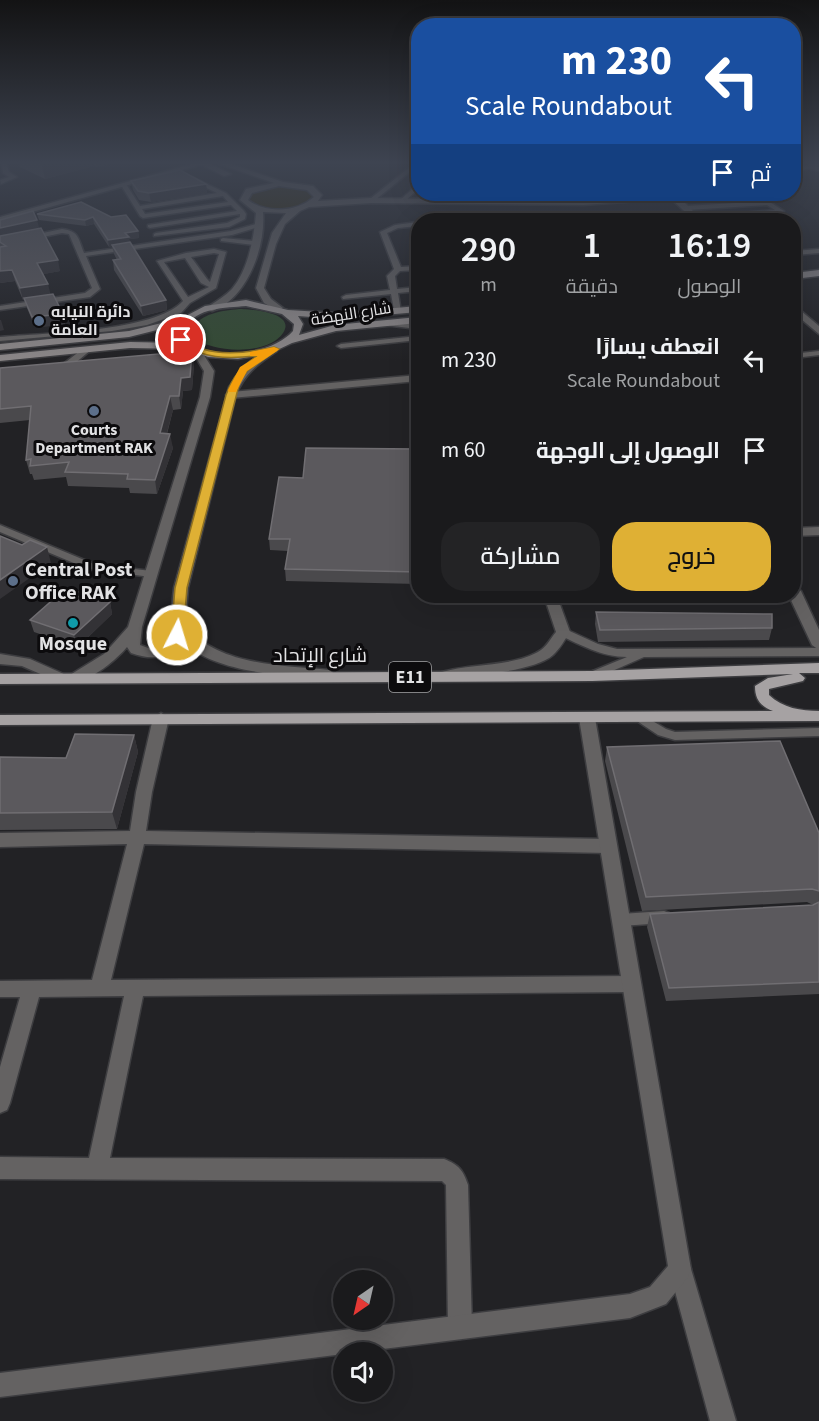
<!DOCTYPE html>
<html lang="ar">
<head>
<meta charset="utf-8">
<style>
  body { margin:0; font-family:"Source Sans 3",Cairo,sans-serif; background:#232325; color:#f1f3f6; direction:rtl; height:100vh; display:flex; flex-direction:column; font-size:22px; white-space:nowrap }
  * { box-sizing:border-box; margin:0 }
  p { font-size:20px; color:#9fa1a3 }
  .icon { flex:none; width:33px; height:33px; fill:none; stroke:currentColor; stroke-width:2; stroke-linecap:round; stroke-linejoin:round }
  .map { position:relative; flex:1; overflow:hidden; direction:ltr }
  .details { position:absolute; left:411px; top:213px; width:390px; height:390px; display:flex; flex-direction:column; background:#1a1a1c; border-radius:24px; box-shadow:0 6px 24px #0002,0 0 0 2px #38383b; direction:rtl }
  .details>* { flex:none }
  .guide { position:absolute; left:411px; top:18px; width:390px; height:183px; border-radius:24px; box-shadow:0 6px 24px #0002,0 0 0 2px #38383b; direction:rtl; background:#1a4fa0; color:#fff; overflow:hidden }
  .needle { width:39px; rotate:214deg }
  .fabs { position:absolute; left:333px; top:1270px; display:grid; gap:12px }
  .fabs a { display:grid; place-items:center; width:60px; height:60px; border-radius:50%; background:#1a1a1c; box-shadow:0 6px 24px #0002,0 0 0 2px #38383b; font-size:30px }
  .pin { position:absolute; display:grid; place-items:center; width:51px; height:51px; color:#fff; margin:-26px; border:3px solid #fff; border-radius:50%; box-shadow:0 2px 6px #0007 }
  .me { position:absolute; width:66px; margin:-33px; rotate:5deg; stroke-linejoin:round; filter:drop-shadow(0 0 4px #0008) }
  .turn { display:flex; align-items:center; gap:21px; height:126px; padding:0 30px; font-size:27px }
  .turn .icon { width:78px; height:78px; stroke-width:2.5 }
  .turn b { display:block; font-size:42px; line-height:51px }
  .then { display:flex; align-items:center; height:57px; padding:0 30px; background:#0003; gap:12px; font-size:22px }
  .eta { display:flex; justify-content:space-evenly; align-items:center; height:102px; text-align:center }
  .eta b { font-size:36px; font-weight:600; line-height:42px }
  .button { display:flex; gap:12px; margin-top:auto; padding:12px 30px }
  .button a { flex:1; height:69px; border-radius:24px; background:#dfb034; color:#111; font-size:24px; font-weight:600; line-height:69px; text-align:center }
  .button a+a { background:#232325; color:#f1f3f6 }
  ul { padding:0; list-style:none }
  li { display:flex; align-items:center; gap:18px; height:90px; padding:0 30px }
  li div { flex:1 }
  li b { display:block; font-size:22px }
  li em { font-style:normal }
  .map>svg:first-child { display:block }
  .green { fill:#344b34 }
  .sand { fill:#312908 }
  .lines { fill:none; stroke-linecap:round; stroke-linejoin:round }
  .service-casing { stroke:#3d3d40; stroke-width:3 }
  .minor-casing { stroke:#3d3d40; stroke-width:3 }
  .tertiary-casing { stroke:#3d3d40; stroke-width:3 }
  .secondary-casing { stroke:#3d3d40; stroke-width:3 }
  .primary-casing { stroke:#3d3d40; stroke-width:3 }
  .service { fill:#646262; fill-rule:evenodd }
  .minor { fill:#646262; fill-rule:evenodd }
  .tertiary { fill:#646262; fill-rule:evenodd }
  .secondary { fill:#8a8687; fill-rule:evenodd }
  .primary { fill:#a6a2a3; fill-rule:evenodd }
  .wall { fill:#4a494c }
  .shaded-wall { fill:#333236 }
  .building { fill:#5b595d; stroke:#706e72; stroke-width:1.5 }
  .route { fill:#dfb034; stroke:#917222; stroke-width:1.5 }
  .slow { fill:#f59e0b }
  .service-dot { fill:#5c6f8a; stroke:#0c0b0d; stroke-width:2 }
  .culture-dot { fill:#0f9aa8; stroke:#0c0b0d; stroke-width:2 }
  .labels { text-anchor:middle; dominant-baseline:central; stroke-width:6; stroke-linejoin:round; paint-order:stroke }
  .far-poi-label { font-size:16px; font-weight:bold; fill:#e2e2e4; stroke:#0c0b0d; text-anchor:start }
  .far-street-label { font-size:16px; fill:#e2e2e4; stroke:#0c0b0d }
  .shield { fill:#0c0b0d; stroke:#a2a2a4; stroke-width:1.5 }
  .shield-label { font-size:18px; font-weight:bold; fill:#e2e2e4 }
  .poi-label { font-size:20px; font-weight:bold; fill:#e2e2e4; stroke:#0c0b0d; text-anchor:start }
  .street-label { font-size:20px; fill:#e2e2e4; stroke:#0c0b0d }
</style>
</head>
<body>
<div class="map">
<svg width="819" height="1421" viewBox="0 0 819 1421">
  <rect width="100%" height="100%" fill="#222225"/>
  <path class="green" d="M239,309c10,0 58,3 44,24 -15,23 -72,20 -90,4l-1,-7c8,-17 29,-19 47,-21z"/>
  <path class="sand" d="M283,186l21,3 6,4 2,4c-11,15 -48,15 -62,3l1,-5 5,-4z"/>
  <g class="lines">
    <defs>
      <path id="service" d="M2,162h4l3,10 8,5 -16,7 -1,-4 9,-3 -6,-4z
        M416,162h2v3l-44,36h-4v-2z
        M809,165l10,2v4l-12,-3z
        M192,177l34,16 18,18 2,3 -1,5 -16,8 -75,9v-2l2,-1 71,-10 13,-6v-3l-90,14 -2,-1v-2l89,-14 -6,-6 -88,13 -3,-2 -19,-31 5,-1 14,22 77,-13 -27,-13zM223,196l5,6 -83,12 -3,-5z
        M418,184v5l-14,13h-4v-2z
        M768,201l16,10 -3,2 -86,7 -1,-1 3,-2 78,-7 -8,-5 -81,5 -3,-2 3,-2z
        M483,216l28,2 3,2h-63l3,-2z
        M418,222v4l-20,2 -11,5 14,34 17,-1v4l-18,1 -5,5 2,13 21,-2v4l-20,2 3,19 -7,-2 -3,-16 -48,5 -1,-2 4,-2 44,-5 -3,-14 7,-7 -14,-37 15,-7z
        M260,223l2,1v2l-30,9 -146,21 14,33 -10,8 -90,13v-4l85,-13 7,-5 -23,-54 -7,-1 -62,13v-4l62,-13c17,2 16,9 22,24l147,-22z
        M223,238l31,3 3,2 -3,2 -33,-4v-2z
        M214,249l12,3 -10,36 -26,15 -9,10 -34,12 -35,6 -112,10v-4c43,-4 155,-5 183,-36l-26,-40 29,-8zM214,253l5,1 -9,28 -3,-3 -16,-22zM185,258l16,25 8,4 -21,10 -24,-35z
        M819,249v4l-25,2v-4z
        M381,321l37,4v4l-34,-4 -4,-2z
        M418,336v4l-77,8 -4,-2 4,-2z
        M85,347l7,2 -24,20h-6v-4z
        M819,351v4l-16,2 -9,4v-5l7,-3z
        M0,525l94,39 57,7 5,3 -5,3 -63,-8 -88,-37z
        M563,628l35,16 19,5 202,-1v8l-175,1 -52,23 -4,-1 -2,-3 2,-3 39,-16c-25,0 -46,-12 -68,-22l-2,-3 2,-3z
        M641,714l25,15 9,3 144,-4v8l-144,4 -17,-5 -21,-14 -2,-3 2,-3z
        M664,911l5,2 2,4 -2,4 -5,2 -43,3 -5,-2 -2,-4 2,-4 5,-2z"/>
      <path id="minor" d="M199,162l8,1 -207,58v-4z
        M670,194h6l26,26h-8l-24,-22z
        M794,305l25,21v8l-25,-21z
        M418,375v6l-187,17 -5,-3 5,-3z
        M819,527v8l-25,1v-8z
        M794,587l7,4 18,39v20l-7,-5 -23,-49h5z
        M544,596h13l13,36c-5,7 -10,17 -17,23 -17,16 -81,21 -106,25l-5,-2 -2,-3 2,-3c29,-9 74,-5 99,-22 6,-4 10,-12 15,-18z
        M0,654l30,5 36,16 2,3 -7,5 -39,-17 -22,-2z
        M161,713l8,5 -17,74 -6,39 462,8 6,2 2,5 -2,5 -6,2 -464,-9 -33,136 520,-4 7,2 2,6 -2,6 -7,2 -488,4 -33,162 334,1c15,6 19,11 24,26l4,142 -4,8 -8,4 -8,-4 -4,-8 -2,-142 -4,-4 -442,-2v-22l89,1 35,-162 -85,1 -29,106 -3,7 -7,3v-46l20,-70h-20v-16l92,-1 35,-136 -127,3v-14l130,-2 6,-39 17,-74z
        M680,1258l8,3 3,8 45,152h-26l-41,-152 3,-8z"/>
      <path id="tertiary" d="M196,162h10l25,12 -7,2z
        M214,162h11l58,20 30,4 9,9 -4,6 53,-3 186,3 138,-7 -31,5 -80,6 -213,-2 -62,4 -9,4 -15,13 -9,20 -12,44 7,11 12,9 -5,3 -14,-8 -8,-15 16,-55 14,-20 -23,-1c3,35 -16,87 -51,99l-3,-1v-4c8,-5 16,-10 23,-17 16,-19 22,-51 24,-76l-16,-13 6,-11 28,-6zM279,186l28,4 7,7c-17,15 -48,17 -66,3l4,-7z
        M819,162v4l-25,6v-4z
        M274,346l3,1v4c-18,12 -33,23 -41,44l-48,193 -3,38c35,40 95,39 144,44l7,5 -7,5c-42,-5 -118,-6 -148,-41 -11,21 -30,21 -50,14l-4,-6c-10,12 -41,39 -57,34l-2,-3 2,-3 34,-21 24,-27 72,-230 4,-26 -12,-20 8,-2 14,22 -4,26 -68,230 -2,18 11,4 8,-2 10,-12 5,-47 55,-201 15,-21z
        M587,713l8,5 96,551 -3,8 -22,27 -36,14 -630,79v-24l630,-79 20,-7 18,-21 -89,-548z"/>
      <path id="secondary" d="M819,270v6l-25,3v-6z
        M246,300l42,10 50,3 80,-7v6l-80,7 -40,-3 5,8 -4,11 36,-10 83,-8v6l-82,8 -44,12 -21,10 -33,6 -30,-2 -21,-8 -57,-1 -130,13v-6l130,-13 49,1 -5,-11 3,-7 -48,12 -129,13v-6l129,-13 53,-13 23,-12zM246,306l36,8 12,10 -1,7c-21,24 -84,33 -107,8l-1,-11c12,-21 40,-20 61,-22z"/>
      <path id="primary" d="M819,663v10h-20l6,5 -2,3 -34,8v6c14,13 32,16 50,16v10l-819,4v-10l773,-4c-13,-5 -18,-12 -18,-25l13,-8 25,-4 -201,7 -592,3v-10l592,-3z"/>
    </defs>
    <use href="#service" class="service-casing"/>
    <use href="#minor" class="minor-casing"/>
    <use href="#tertiary" class="tertiary-casing"/>
    <use href="#secondary" class="secondary-casing"/>
    <use href="#primary" class="primary-casing"/>
    <use href="#service" class="service"/>
    <use href="#minor" class="minor"/>
    <use href="#tertiary" class="tertiary"/>
    <use href="#secondary" class="secondary"/>
    <use href="#primary" class="primary"/>
  </g>
  <path class="wall" d="M19,162h99l-21,5 -3,-1 -49,13 -25,-12z
    M131,181l75,3 1,9 -56,9 -12,-2 -6,-10z
    M81,202l57,29 1,7 -10,1 1,4 36,57 1,10 -24,6 -29,-46 -1,-10h4l-3,-6 -2,-8 -3,1 -15,-23 -8,2 -47,-6 -2,-6z
    M0,220l39,8 21,43 -17,3 7,21 13,19 2,11 -30,2 -8,-19 -2,-8h-2l-8,-19 -15,2z
    M194,364l-2,26 -9,1 -2,18 -8,1 -6,24 6,14 -16,46 -27,-1 -1,-5 -61,-2 -2,-9 -32,3 -2,-6h-2l-4,-14 4,-40 -30,3v-55z
    M418,449v135l-132,-3 -1,-12 3,-18 -18,-1 -1,-11 34,-61z
    M110,602l2,12 -34,33 -44,-15 -4,-12z
    M596,612l176,16 -3,12 -171,2 -3,-18z
    M134,735l4,17 -21,77 -117,1v-73l66,1z
    M607,747l212,86v161l-153,7 -19,-74 3,-13 163,-9 -6,-3 -165,9 -37,-150z"/>
  <path class="shaded-wall" d="M41,162h53v4l-49,13z
    M96,162h22l-21,5z
    M206,184l1,9 -56,9 -2,-9z
    M93,217l1,7 -8,2 -1,-6z
    M37,220l3,11 -40,9v-12z
    M138,231l1,7 -10,1 1,5 -21,3 -1,-7 17,-7z
    M58,260l2,11 -20,4 -3,-12z
    M12,270l3,11 -15,2v-12z
    M48,284l3,12 -28,4 -3,-12z
    M166,300l1,10 -24,6 -2,-10z
    M63,314l2,11 -30,2 -3,-10z
    M0,320h1l3,10 -4,1z
    M192,351l2,13 -2,26 -9,1 -2,18 -2,-13 2,-18z
    M170,396l3,14 -10,37 -3,-14z
    M170,434l3,14 -16,46 -2,-14z
    M47,547l4,16 -51,36v-19z
    M110,602l2,12 -34,33 -4,-12z
    M134,735l4,17 -21,77 -5,-17z"/>
  <path class="building" d="M180,170l26,14 -57,9 -11,-2 -7,-10z
    M81,202l30,15 15,-2 12,16 -13,2 4,4 -21,3 -15,-23 -8,3 -48,-6z
    M33,211l4,9 -37,8v-8z
    M481,219l1,1h-19z
    M41,228l17,32 -21,3 11,21 -28,4 -8,-18 -12,1v-24l6,-1 -6,-4v-6z
    M130,242l36,58 -25,6 -28,-46 8,-1 -9,-14z
    M53,294l10,20 -31,3 -8,-19z
    M192,351l-2,26 -9,1 -2,18h-9l-10,37 10,1 -15,46 -28,-1 1,-5 -63,-2 4,-10 -39,4 1,-7 -5,1 5,-54 -31,3v-41z
    M306,448l112,1v123l-133,-3 5,-30h-21l10,-62 24,1z
    M0,536l22,9 8,-5 17,7 -47,33z
    M66,588l44,14 -36,33 -44,-15z
    M596,612l176,2v14l-172,2z
    M75,734l59,1 -22,77 -112,1v-56l66,1z
    M780,741l39,92v58l-7,-2 -166,8 -39,-150z
    M819,902v80l-150,6 -19,-74 163,-9z"/>
  <linearGradient id="sky" x2="0" y2="1"><stop stop-color="#131314"/><stop offset="0.45" stop-color="#3e4451"/><stop offset="1" stop-color="#3e4451" stop-opacity="0"/></linearGradient>
  <rect width="819" height="361" fill="url(#sky)"/>
  <path class="route" d="M178,338c10,-1 16,9 25,11 22,7 49,3 71,-2l5,2 -32,22 -7,10 -53,207 -4,47 -6,4 -6,-4 4,-47 51,-193c7,-19 15,-28 31,-39 -31,3 -53,3 -79,-14z"/>
  <path class="slow" d="M274,347l5,2 -2,2 -30,20 -11,21h-7l-1,-2 12,-23 18,-11h-8v-4z"/>
  <g class="service-dot">
    <circle cx="39" cy="321" r="6"/>
    <circle cx="94" cy="411" r="6"/>
    <circle cx="13" cy="581" r="6"/>
  </g>
  <circle class="culture-dot" cx="73" cy="623" r="6"/>
  <g class="labels">
    <g class="far-poi-label">
      <text x="51" y="312">دائرة النيابه<tspan x="51" dy="18">العامة</tspan></text>
      <text x="94" y="430" text-anchor="middle">Courts<tspan x="94" dy="18">Department RAK</tspan></text>
    </g>
    <g class="far-street-label">
      <text transform="translate(351 314) rotate(-9)">شارع النهضة</text>
    </g>
    <rect class="shield" x="389" y="662" width="42" height="30" rx="4.5"/>
    <g class="shield-label">
      <text x="410" y="677">E11</text>
    </g>
    <g class="poi-label">
      <text x="25" y="570">Central Post<tspan x="25" dy="23">Office RAK</tspan></text>
      <text x="73" y="644" text-anchor="middle">Mosque</text>
    </g>
    <g class="street-label">
      <text x="320" y="656">شارع الإتحاد</text>
    </g>
  </g>
</svg>
<div class="fabs">
<a><svg class="needle" viewBox="-14 -14 28 28"><path d="M0-13l5 13h-10z" fill="#e53935"/><path d="M0 13l5-13h-10z" fill="#9fa1a3"/></svg></a>
<a><svg class="icon" aria-label="sound" viewBox="0 0 24 24"><path d="M4 9h4l5-4v14l-5-4H4zM17 9q2 3 0 6"/></svg></a>
</div>
<div class="pin" style="left:181px;top:340px;background:#d93025"><svg class="icon" aria-label="arrive" viewBox="0 0 24 24"><path d="M6 21V4h12l-3 4 3 4H6"/></svg></div>
<svg class="me" style="left:177px;top:635px" viewBox="-20 -20 40 40"><circle r="17" fill="#dfb034" stroke="#fff" stroke-width="3"/><path d="M0-11L8 9 0 5-8 9z" fill="#fff"/></svg>
<div class="guide">
<div class="turn"><svg class="icon" aria-label="left" viewBox="0 0 24 24"><path d="M17 20v-9H6M10 6l-5 5 5 5"/></svg><div><b>230 m</b>Scale Roundabout</div></div>
<div class="then">ثم<svg class="icon" aria-label="arrive" viewBox="0 0 24 24"><path d="M6 21V4h12l-3 4 3 4H6"/></svg></div>
</div>
<section class="details">
<div class="eta">
<div><b>16:19</b><p>الوصول</p></div>
<div><b>1</b><p>دقيقة</p></div>
<div><b>290</b><p>m</p></div>
</div>
<ul>
<li><svg class="icon" aria-label="left" viewBox="0 0 24 24"><path d="M17 20v-9H6M10 6l-5 5 5 5"/></svg><div><b>انعطف يسارًا</b><p>Scale Roundabout</p></div><em>230 m</em></li>
<li><svg class="icon" aria-label="arrive" viewBox="0 0 24 24"><path d="M6 21V4h12l-3 4 3 4H6"/></svg><div><b>الوصول إلى الوجهة</b></div><em>60 m</em></li>
</ul>
<div class="button"><a>خروج</a><a>مشاركة</a></div>
</section>
</div>
</body>
</html>
